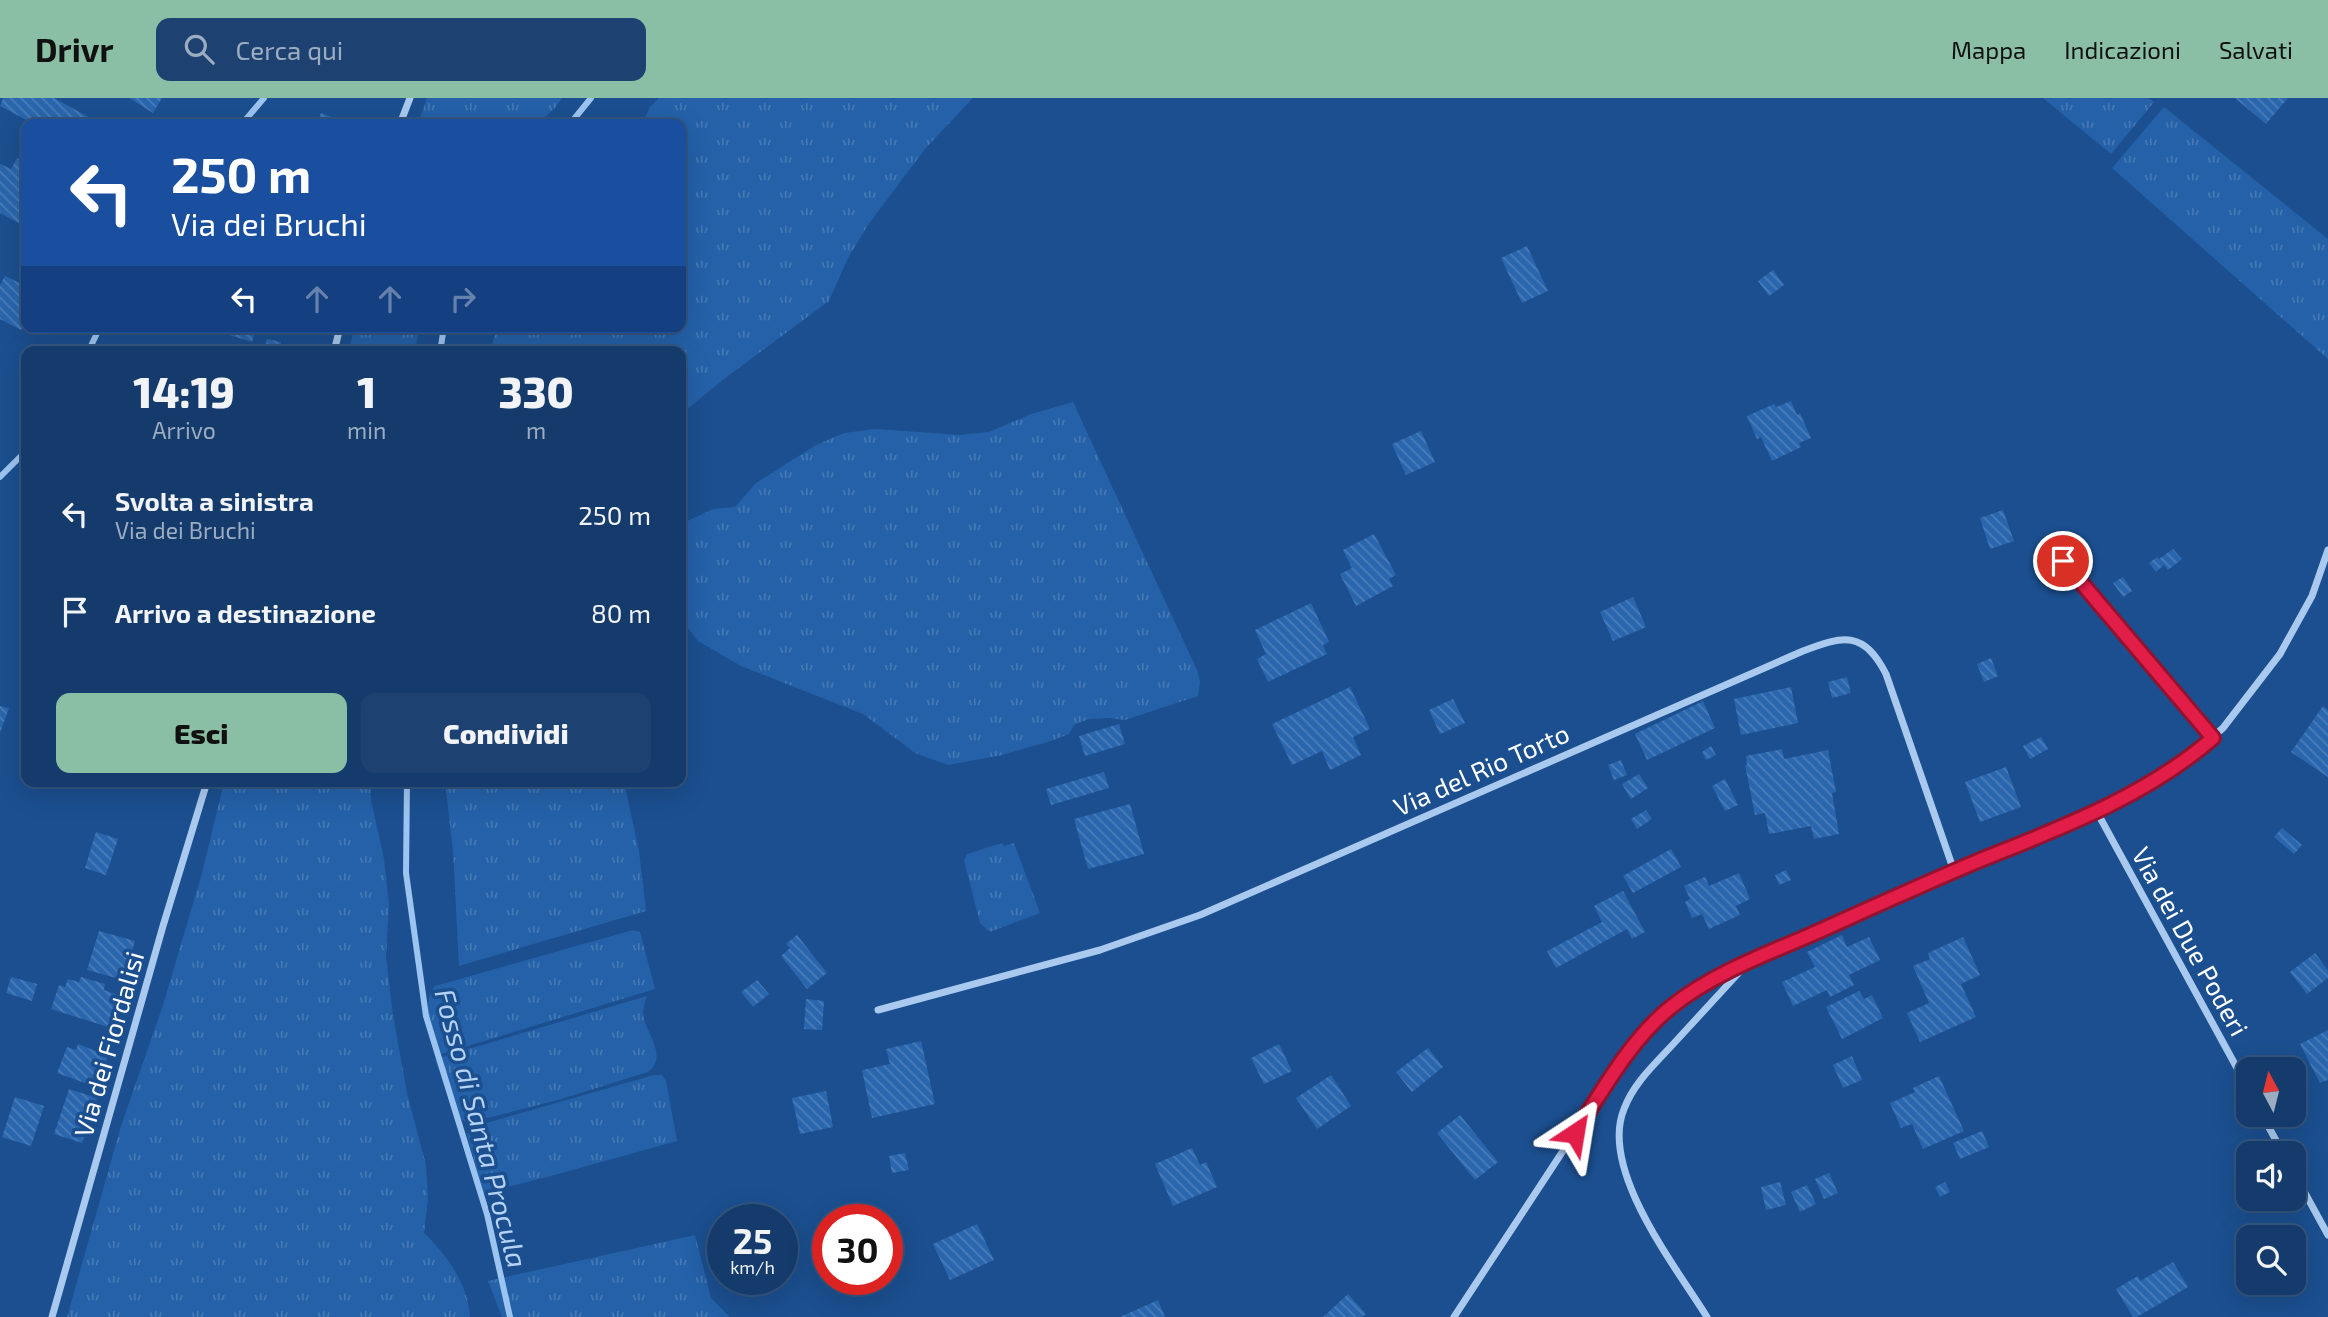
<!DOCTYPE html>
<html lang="it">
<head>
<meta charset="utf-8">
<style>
  body { margin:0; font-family:"Exo 2",sans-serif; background:#1d4271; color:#f1f3f6; height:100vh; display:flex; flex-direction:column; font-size:26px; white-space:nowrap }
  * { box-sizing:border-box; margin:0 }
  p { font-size:23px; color:#9dadc1 }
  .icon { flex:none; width:38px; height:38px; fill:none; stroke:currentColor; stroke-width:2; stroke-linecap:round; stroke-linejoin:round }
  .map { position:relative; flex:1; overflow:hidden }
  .sheet { position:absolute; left:21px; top:248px; width:665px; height:441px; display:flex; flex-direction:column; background:#143b6b; border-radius:14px; box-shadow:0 7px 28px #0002,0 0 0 2px #33557e }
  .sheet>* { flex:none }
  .banner { position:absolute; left:21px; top:21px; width:665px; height:214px; border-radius:14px; box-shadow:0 7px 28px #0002,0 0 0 2px #33557e; background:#1a4fa0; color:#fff; overflow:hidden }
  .needle { width:46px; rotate:353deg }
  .controls { position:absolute; left:2236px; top:959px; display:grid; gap:14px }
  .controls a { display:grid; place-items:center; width:70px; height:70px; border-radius:14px; background:#143b6b; box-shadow:0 7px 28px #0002,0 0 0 2px #33557e; font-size:35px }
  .speed { position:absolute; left:707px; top:1106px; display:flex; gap:14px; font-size:35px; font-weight:700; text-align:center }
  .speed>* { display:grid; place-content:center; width:91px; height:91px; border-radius:50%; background:#143b6b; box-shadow:0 7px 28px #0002,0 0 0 2px #33557e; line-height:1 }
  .speed small { font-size:18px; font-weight:400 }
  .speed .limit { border:10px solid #d22; background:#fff; color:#111 }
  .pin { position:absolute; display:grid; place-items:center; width:60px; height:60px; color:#fff; margin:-30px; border:4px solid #fff; border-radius:50%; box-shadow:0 2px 7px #0007 }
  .me { position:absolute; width:77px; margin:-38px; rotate:33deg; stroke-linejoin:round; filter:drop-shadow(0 0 5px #0008) }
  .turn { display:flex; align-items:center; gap:24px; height:147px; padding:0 35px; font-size:32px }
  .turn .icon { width:91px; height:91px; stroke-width:2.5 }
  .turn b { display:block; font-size:49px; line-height:60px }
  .lanes { display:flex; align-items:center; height:66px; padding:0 35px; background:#0003; justify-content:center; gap:35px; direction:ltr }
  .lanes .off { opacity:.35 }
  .eta { display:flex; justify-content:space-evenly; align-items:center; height:119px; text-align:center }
  .eta b { font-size:42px; font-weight:800; line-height:49px }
  .primary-button { display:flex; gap:14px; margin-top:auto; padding:14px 35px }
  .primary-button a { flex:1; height:80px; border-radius:14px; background:#8abfa5; color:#111; font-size:28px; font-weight:800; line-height:80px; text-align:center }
  .primary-button a+a { background:#1d4271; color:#f1f3f6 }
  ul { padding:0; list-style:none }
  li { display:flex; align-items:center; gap:21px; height:98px; padding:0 35px }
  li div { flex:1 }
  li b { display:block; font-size:26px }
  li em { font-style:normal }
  header { display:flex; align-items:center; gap:42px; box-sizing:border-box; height:98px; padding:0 35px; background:#8abfa5; color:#111 }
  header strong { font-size:33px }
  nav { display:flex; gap:38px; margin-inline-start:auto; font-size:24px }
  .search { width:490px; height:63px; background:#1d4271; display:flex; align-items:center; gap:18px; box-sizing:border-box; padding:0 24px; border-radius:14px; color:#9dadc1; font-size:26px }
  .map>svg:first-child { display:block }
  .grass { fill:url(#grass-tufts) }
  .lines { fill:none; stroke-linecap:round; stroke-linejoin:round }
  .stream { stroke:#9cc4f0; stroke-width:6 }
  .building { fill:url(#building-back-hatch) }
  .street { stroke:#a9c9ee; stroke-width:7 }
  .route-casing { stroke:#92132f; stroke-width:18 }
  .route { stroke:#e11d48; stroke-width:12 }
  .labels { text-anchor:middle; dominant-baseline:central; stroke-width:7; stroke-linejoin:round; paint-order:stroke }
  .street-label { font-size:26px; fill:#fff; stroke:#1b4f8f }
  .water-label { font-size:28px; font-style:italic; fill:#b5d3f5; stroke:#1b4f8f }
</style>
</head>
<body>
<header>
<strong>Drivr</strong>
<div class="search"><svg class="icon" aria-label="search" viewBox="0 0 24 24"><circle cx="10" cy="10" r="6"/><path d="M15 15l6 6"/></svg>Cerca qui</div>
<nav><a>Mappa</a><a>Indicazioni</a><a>Salvati</a></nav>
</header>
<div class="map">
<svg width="2328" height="1219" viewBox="0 0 2328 1219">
  <defs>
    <pattern id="grass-tufts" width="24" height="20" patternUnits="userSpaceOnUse" patternTransform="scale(1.75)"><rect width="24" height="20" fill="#2461a8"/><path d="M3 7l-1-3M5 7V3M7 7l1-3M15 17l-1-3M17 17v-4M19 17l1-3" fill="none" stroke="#4579b5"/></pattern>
    <pattern id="building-back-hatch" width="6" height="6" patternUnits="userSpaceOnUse" patternTransform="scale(1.75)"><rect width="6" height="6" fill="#2a66ad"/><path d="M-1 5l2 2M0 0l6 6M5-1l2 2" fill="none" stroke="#4a7db9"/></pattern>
  </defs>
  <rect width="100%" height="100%" fill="#1b4f8f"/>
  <path class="grass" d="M427,0h135l-7,10 -18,16h-119z
    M659,0h314l-48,51 -57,76 -20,33 -19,43 -105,78 -43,35v-62h-191l7,-25h184v-203h-39l8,-17z
    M2043,0h105l6,4 -43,52z
    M2164,9l164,132v120l-216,-191z
    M355,229h64l-4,25h-67z
    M1073,304l124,268 3,12 -2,14 -73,24 -16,-2 -20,1 -14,5 -6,10 -18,7 -49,14 -54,10 -33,-12 -52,-39 -122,-48 -43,-25 -17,-22v-95l32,-15 22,-2 21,-24 60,-38 28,-12 32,-4 84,6 29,-3 42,-18z
    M224,684h146l1,18 13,59 5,46 -3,52 7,58 14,78 19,72 2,35 -4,33c23,22 44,51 46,84h-403l54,-191 42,-121 39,-132z
    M445,684h179l15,69 7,60 -187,55 -6,-115z
    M1002,745l2,3 10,-3 26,70 -50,19 -10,-9 -16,-63 3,-6z
    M633,832l7,2 15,57 -220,67c-3,-20 -14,-54 0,-70z
    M647,898c-3,8 -5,15 -3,23 5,18 23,38 4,53l-87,27 -93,24 -14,-8 -19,-56z
    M654,977h8l4,6 11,60 -130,36 -64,16 -16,-59 5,-7z
    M695,1137l16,63 19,19h-228l-14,-36z"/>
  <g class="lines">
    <path class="stream" d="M242,26l22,-26
      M570,26l21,-26
      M88,254l12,-25
      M440,254l4,-25
      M0,379l26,-26
      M407,684l-1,91 20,143 61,198 23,103"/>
  </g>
  <path class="building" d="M3,0h51l38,21 -3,5h-55l-34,-18z
    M129,0h33l-9,15z
    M2235,0h53l-22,26z
    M321,15l30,11h-34z
    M17,60l9,5v64l-26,-14v-49l11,5z
    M1527,148l21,45 -26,12 -21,-45z
    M1773,172l11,15 -15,11 -11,-15z
    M5,178l21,10v34l-5,10 -21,-11v-34z
    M228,229h28l-4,15 -26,-8z
    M267,241l14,3 -3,10h-26l1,-4 11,3z
    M1791,303l6,14 3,-2 11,25 -12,5 2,4 -29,14 -11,-24 -4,2 -10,-23 27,-12 2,3z
    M1421,333l14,31 -29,13 -14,-31z
    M2003,412l11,31 -24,8 -10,-31z
    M1374,436l22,41 -7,4 4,7 -37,20 -16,-32 12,-6 -9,-18z
    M2173,451l9,10 -14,11 -4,-5 -8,7 -7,-9 8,-6 2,2z
    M2123,479l9,14 -9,6 -10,-14z
    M1633,499l13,30 -33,14 -13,-29z
    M1311,505l18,39 -6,3 4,9 -59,28 -11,-23 9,-5 -11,-24z
    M1991,560l7,18 -14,6 -7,-18z
    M1847,579l4,16 -19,5 -4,-16z
    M1350,589l20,42 -17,8 8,18 -31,15 -8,-19 -30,14 -20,-41z
    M1791,589l7,36 -57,12 -7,-36z
    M1453,601l12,24 -25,11 -11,-24z
    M1703,603l12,27 -68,32 -12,-26z
    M0,608l9,2 -9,25z
    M2323,608l5,4v67l-37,-25z
    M1119,626l6,20 -40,12 -6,-20z
    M2041,639l7,12 -18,10 -7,-13z
    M1711,648l5,9 -10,5 -4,-8z
    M1782,651l2,10 44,-9 8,42 -4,1 7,41 -25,5 -3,-13 -42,8 -4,-21 -10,2 -10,-50h2l-1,-9z
    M1621,662l6,15 -13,5 -6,-15z
    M2006,669l15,40 -41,15 -15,-40z
    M1104,674l5,16 -58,17 -5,-16z
    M1639,676l9,14 -17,11 -9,-15z
    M1725,681l13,26 -13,6 -13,-25z
    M1130,706l14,50 -56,15 -14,-50z
    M1646,712l6,9 -15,10 -6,-10z
    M2282,730l20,17 -8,9 -20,-17z
    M96,734l22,7 -12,36 -21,-7z
    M1671,751l10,18 -48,26 -10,-17z
    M1786,772l5,10 -12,5 -4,-10z
    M1739,775l11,26 -14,7 4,9 -31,14 -7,-15 -10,4 -7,-16 5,-3 -6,-13 21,-9 4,9z
    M1623,793l22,41 -13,7 -5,-10 -71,39 -9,-17 55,-29 -8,-16z
    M99,833l36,10 -12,39 -36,-10z
    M797,837l30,38 -20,16 -26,-33 9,-8 -4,-4z
    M1842,837l5,12 22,-10 11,23 -31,15 5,10 -24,12 -3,-7 -34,16 -11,-24 33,-15 -8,-15z
    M1963,839l17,38 -19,9 15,33 -56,25 -13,-29 22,-10 -16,-37 17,-7 -2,-6z
    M2315,855l13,17v8l-21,16 -17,-22z
    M11,879l26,7 -5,17 -26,-8z
    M81,879l24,7 -1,6 14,5 -10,32 -57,-18 8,-24 6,2 3,-8 11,3z
    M757,882l12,14 -16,13 -12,-15z
    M1859,893l5,8 8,-4 11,23 -41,21 -16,-32z
    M806,901l18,2 -2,29 -18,-1z
    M2328,932v50l-8,3 -20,-39z
    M921,943l14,63 -63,14 -10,-48 28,-6 -4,-15z
    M78,946l30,12 -12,31 -39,-14 10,-26 9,3z
    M1279,946l13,27 -28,13 -13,-26z
    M1428,950l15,19 -31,25 -16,-20z
    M1852,958l10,24 -19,8 -10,-23z
    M1331,977l20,31 -34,23 -21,-31z
    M1939,978l25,55 -41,18 -11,-25 -11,4 -11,-25 25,-11 -2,-4z
    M69,991l28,9 -15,45 -28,-9z
    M826,993l7,36 -33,7 -8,-36z
    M15,999l29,9 -13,40 -29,-9z
    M1460,1017l38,47 -23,18 -38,-47z
    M1982,1033l7,16 -29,12 -7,-16z
    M1192,1050l8,17 6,-3 11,25 -44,19 -18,-42z
    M905,1055l4,17 -17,3 -3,-17z
    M1829,1075l9,20 -14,6 -9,-20z
    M1780,1084l6,23 -20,5 -5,-23z
    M1945,1084l5,10 -10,5 -5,-10z
    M1807,1087l9,19 -16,8 -9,-20z
    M977,1126l17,36 -44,20 -17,-36z
    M2173,1164l15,25 -51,30h-4l-17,-28 22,-13 2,5z
    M1348,1196l18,20 -4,3h-39z
    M1158,1202l7,17h-45z"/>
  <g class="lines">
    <path class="street" d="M400,26l10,-26
      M334,254l6,-25
      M2063,463l150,177
      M2097,714l152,278
      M878,912l222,-60 100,-35 603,-264c41,-16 61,-20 83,23l68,197
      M2262,1017l21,38
      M2294,1075l34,62
      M52,1219l111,-391 44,-144
      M1454,1219l166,-253 41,-49 35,-26 55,-28 203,-90 143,-59 88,-51 38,-33 57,-74 32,-58 16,-46
      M1707,1219c-31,-50 -108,-147 -83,-208 10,-27 33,-47 52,-68 23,-25 46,-50 69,-75"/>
  </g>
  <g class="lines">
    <defs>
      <path id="route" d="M1575,1035c28,-43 55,-93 96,-126 40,-32 90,-51 137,-71 56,-25 113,-51 170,-75 82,-33 167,-64 235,-123l-150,-177"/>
    </defs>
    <use href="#route" class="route-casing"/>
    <use href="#route" class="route"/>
  </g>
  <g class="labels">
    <g class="street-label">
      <text transform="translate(1481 671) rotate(-24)">Via del Rio Torto</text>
      <text transform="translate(2191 843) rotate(61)">Via dei Due Poderi</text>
      <text transform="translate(108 946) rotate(-74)">Via dei Fiordalisi</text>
    </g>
    <g class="water-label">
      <text transform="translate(482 1030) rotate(75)">Fosso di Santa Procula</text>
    </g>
  </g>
</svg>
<div class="controls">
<a><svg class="needle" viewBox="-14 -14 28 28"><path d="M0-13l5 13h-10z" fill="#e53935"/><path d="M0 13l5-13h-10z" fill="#9dadc1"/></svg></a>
<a><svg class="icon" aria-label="sound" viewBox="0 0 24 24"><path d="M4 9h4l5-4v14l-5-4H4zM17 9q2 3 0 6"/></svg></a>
<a><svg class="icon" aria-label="search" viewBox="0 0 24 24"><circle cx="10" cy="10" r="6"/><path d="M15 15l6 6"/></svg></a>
</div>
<div class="speed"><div>25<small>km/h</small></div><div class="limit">30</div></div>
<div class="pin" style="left:2063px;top:463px;background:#d93025"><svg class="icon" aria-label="arrive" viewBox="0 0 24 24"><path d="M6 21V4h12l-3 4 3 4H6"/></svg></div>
<svg class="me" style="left:1575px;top:1035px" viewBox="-20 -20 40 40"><path d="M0-17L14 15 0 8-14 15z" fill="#e11d48" stroke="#fff" stroke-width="4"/></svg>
<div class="banner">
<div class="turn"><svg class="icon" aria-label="left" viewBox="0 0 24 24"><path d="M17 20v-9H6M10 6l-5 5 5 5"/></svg><div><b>250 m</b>Via dei Bruchi</div></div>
<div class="lanes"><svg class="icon" aria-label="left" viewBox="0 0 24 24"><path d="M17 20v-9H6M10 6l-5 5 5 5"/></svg><svg class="icon off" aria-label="ahead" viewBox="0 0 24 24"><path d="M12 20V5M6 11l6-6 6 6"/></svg><svg class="icon off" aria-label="ahead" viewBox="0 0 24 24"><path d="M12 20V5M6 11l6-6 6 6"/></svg><svg class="icon off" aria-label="right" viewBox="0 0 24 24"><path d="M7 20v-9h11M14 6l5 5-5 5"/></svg></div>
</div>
<section class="sheet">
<div class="eta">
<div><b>14:19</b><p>Arrivo</p></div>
<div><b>1</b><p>min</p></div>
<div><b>330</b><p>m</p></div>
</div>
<ul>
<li><svg class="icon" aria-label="left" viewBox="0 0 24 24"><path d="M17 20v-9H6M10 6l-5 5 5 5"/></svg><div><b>Svolta a sinistra</b><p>Via dei Bruchi</p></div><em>250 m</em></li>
<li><svg class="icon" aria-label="arrive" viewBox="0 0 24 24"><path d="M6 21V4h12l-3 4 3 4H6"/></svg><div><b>Arrivo a destinazione</b></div><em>80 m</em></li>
</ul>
<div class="primary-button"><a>Esci</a><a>Condividi</a></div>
</section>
</div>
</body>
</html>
